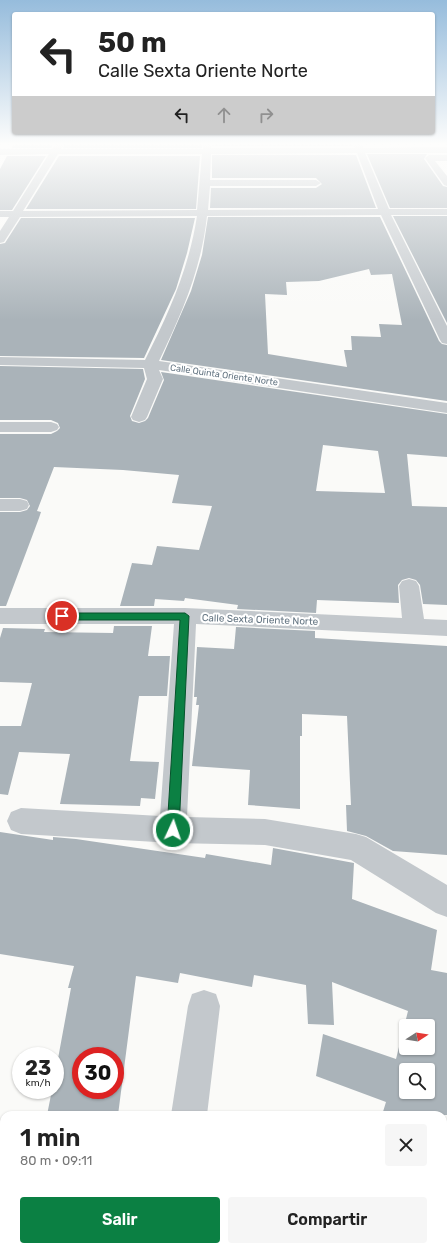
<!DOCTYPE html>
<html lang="es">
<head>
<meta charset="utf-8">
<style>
  body { margin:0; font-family:Rubik,sans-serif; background:#f6f6f6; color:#222; height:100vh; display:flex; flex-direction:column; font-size:15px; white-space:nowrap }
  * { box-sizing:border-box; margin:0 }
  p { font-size:13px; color:#767676 }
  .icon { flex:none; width:22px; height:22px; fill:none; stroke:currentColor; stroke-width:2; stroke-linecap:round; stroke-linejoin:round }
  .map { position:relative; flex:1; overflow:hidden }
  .side { position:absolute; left:0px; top:1111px; width:447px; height:140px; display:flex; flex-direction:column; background:#fff; border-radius:12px 12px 0 0; box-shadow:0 1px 3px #0004 }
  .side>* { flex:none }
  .banner { position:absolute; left:12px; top:12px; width:423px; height:122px; border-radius:4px; box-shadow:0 1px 3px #0004; background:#fff; color:#222; overflow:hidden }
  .needle { width:26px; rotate:78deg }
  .controls { position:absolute; left:399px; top:1019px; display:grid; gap:8px }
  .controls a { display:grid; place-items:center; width:36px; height:36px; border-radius:4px; background:#fff; box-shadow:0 1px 3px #0004; font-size:20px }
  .speed { position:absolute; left:12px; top:1047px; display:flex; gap:8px; font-size:20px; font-weight:700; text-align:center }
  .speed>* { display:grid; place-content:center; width:52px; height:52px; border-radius:50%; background:#fff; box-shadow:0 1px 3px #0004; line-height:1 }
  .speed small { font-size:10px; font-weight:400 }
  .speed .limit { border:6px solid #d22; background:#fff; color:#111 }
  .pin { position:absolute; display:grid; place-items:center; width:34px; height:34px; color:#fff; margin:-17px; border:2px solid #fff; border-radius:50%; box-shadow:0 1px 4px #0007 }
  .me { position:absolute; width:44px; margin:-22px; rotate:3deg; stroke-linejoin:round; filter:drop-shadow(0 0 3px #0008) }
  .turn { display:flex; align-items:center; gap:14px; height:84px; padding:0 20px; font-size:18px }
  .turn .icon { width:52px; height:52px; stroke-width:2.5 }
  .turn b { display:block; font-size:28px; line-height:34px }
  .lanes { display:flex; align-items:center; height:38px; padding:0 20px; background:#0003; justify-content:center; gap:20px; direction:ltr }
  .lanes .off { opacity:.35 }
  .round { display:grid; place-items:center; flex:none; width:42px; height:42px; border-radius:4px; background:#f6f6f6 }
  .overview { display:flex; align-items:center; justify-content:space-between; height:68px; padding:0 20px }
  h1 { font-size:24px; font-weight:600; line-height:30px }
  .action { display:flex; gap:8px; margin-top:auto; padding:8px 20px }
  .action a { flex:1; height:46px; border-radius:4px; background:#0b8043; color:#fff; font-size:16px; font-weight:600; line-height:46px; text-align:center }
  .action a+a { background:#f6f6f6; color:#222 }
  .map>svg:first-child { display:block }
  .building { fill:#aab3b9; fill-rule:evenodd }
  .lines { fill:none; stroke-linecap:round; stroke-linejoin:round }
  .minor { fill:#c3c8cc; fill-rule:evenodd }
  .route { fill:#0b8043; stroke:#07532c }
  .labels { text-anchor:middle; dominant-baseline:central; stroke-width:4; stroke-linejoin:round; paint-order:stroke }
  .far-street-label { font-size:9px; fill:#657683; stroke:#fff }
  .street-label { font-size:10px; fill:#657683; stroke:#fff }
</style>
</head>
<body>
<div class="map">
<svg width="447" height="1251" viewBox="0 0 447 1251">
  <rect width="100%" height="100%" fill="#fafaf8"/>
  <path class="building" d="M13,145h40l-2,3h-39z
    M64,145h138v3h-139z
    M212,145h141v1h-141z
    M367,154h60l-3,5 19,27 4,1v21h-57z
    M212,155h144l20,53h-166l1,-20h105l6,-4 -6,-6h-104z
    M7,156h39l-34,54h-12v-41z
    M59,156h141l-4,53h-170z
    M393,216h54v107z
    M208,217h172l59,124 3,3 5,1v56l-286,-41 30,-69 11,-36zM369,269l2,6 21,-1 10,51 -23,-1 2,13 -30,-1 1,14h-8l3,17 -79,-13 -3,-60 22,1 -1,-13 33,-1z
    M21,218h174l-8,35 -11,36 -32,69 -144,-2v-112l5,-1z
    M0,366l143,3 2,10 -15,37 2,5 7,2 6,-2 3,-3 16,-38 -3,-8 286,42v43l-40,-3 5,52 35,1v98l-24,-1 -3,-19 -4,-5 -7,-2 -7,2 -4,5 1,18 -82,-3 -1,13 -79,-4 1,-4 -53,-7 -1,3 -29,-2 -1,7h-34l12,-43 20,2 5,-19 42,4 13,-44 -40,-3 7,-28 -56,-5 -69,-3 -17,44 4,1 -2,6 -33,88h-6v-94h20l7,-2 3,-4 -3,-6 -7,-2h-20v-64h51l6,-3 3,-3 -2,-5 -7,-3h-51zM323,445l55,6 7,42 -69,-2z
    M114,626h38l-4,30h22l-3,40h-28l-9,65 29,1 -4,37 -14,-1 -1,8 -80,-2 10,-50 -51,-2 -11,43 -8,-1v-68h21l11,-43 -32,-1v-44l3,-10 42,1 -1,3 69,1z
    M236,627l79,4v7l132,8v209l-54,-4 -27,-15 -19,-5 -1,-26h5l-4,-89 -45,-2v22h-2v73l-52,-4 2,-35 -58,-4 7,-61h-3l1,-8h-3l3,-50 37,2z
    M0,832l53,8v-3l23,2 129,19 1,-4 65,11 2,-17 81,15 -2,36 85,31 -6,40 16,3v142h-65l4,-13 -70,-26 7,-42 73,25 12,-48 -76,-29 2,43 -26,-1 -2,-39 -52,-10 -2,12 -72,-14 -2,10 -42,-7 -18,139h-71l5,-25h3v-15l16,-87h-3l6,-22 -74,-12zM406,1026h22v22h-22zM81,1056h34v34h-34zM406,1070h22v22h-22z"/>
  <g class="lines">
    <path class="minor" d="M55,145h8l-2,4h142v-4h8v3h144l-1,-3h8l1,3 84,-1v6h-82l24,56h58v6h-56l56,111v18l-5,-1 -2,-3 -59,-125 -174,1c-6,54 -25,97 -48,145l288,42v10l-288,-43 4,9 -16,38 -2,3 -6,2 -6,-2 -2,-3 16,-38 -3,-11 -144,-3v-8l145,3c24,-47 44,-92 52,-144l-177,1 -16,25 -4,1v-12l9,-14h-9v-6h13l36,-57 -49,1v-6h52zM357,153l21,56 -170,1 2,-24h106l5,-3 -5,-3h-106l1,-26zM58,154h144l-5,56 -174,1z
      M429,155h18v6h-12l12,15v10l-3,-1 -19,-27z
      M0,422h51l6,2 2,3 -2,3 -6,2h-51z
      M0,499h20l7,2 2,4 -2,4 -7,2h-20z
      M409,579l7,2 3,5 5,33 23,1v16l-251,-12 -9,193 78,2 91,15 10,3 81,48v32l-11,-4 -85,-53 -86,-15 -92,-2 -152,-9 -10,-4 -4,-9 4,-9 10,-4 139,8 14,-192h-174v-16h185l217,10 -3,-32 3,-5z
      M204,990l12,4 4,12 -13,109h-36l17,-109 4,-12z
      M0,1209l4,1v37h6l-6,3 -4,-1z
      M443,1239l4,12h-83l-2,-4h81z
      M151,1247h40l-1,4h-40z"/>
  </g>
  <linearGradient id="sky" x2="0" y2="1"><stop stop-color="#96bcdc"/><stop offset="0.45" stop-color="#fdfdfc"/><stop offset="1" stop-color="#fdfdfc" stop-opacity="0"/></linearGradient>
  <rect width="447" height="320" fill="url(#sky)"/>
  <path class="route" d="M62,613h123l4,3 -10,214 -2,4 -4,1 -4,-1 -2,-4 13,-210h-118l-5,-4z"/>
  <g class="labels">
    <g class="far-street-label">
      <text transform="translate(224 375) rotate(8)">Calle Quinta Oriente Norte</text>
    </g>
    <g class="street-label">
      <text transform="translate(260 620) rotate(2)">Calle Sexta Oriente Norte</text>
    </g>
  </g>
</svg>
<div class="controls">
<a><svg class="needle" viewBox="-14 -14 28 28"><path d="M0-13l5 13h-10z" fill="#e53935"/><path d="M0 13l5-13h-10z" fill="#767676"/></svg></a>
<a><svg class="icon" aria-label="search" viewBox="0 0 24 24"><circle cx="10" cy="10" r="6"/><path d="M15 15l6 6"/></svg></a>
</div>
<div class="speed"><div>23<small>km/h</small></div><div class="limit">30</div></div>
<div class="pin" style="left:62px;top:616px;background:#d93025"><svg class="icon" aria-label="arrive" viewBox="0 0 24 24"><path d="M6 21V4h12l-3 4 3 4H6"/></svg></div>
<svg class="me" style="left:173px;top:830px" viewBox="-20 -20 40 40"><circle r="17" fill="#0b8043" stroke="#fff" stroke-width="3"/><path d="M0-11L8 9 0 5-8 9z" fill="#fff"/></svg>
<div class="banner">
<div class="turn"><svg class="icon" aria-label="left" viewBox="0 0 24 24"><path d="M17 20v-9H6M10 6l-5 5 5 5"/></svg><div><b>50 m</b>Calle Sexta Oriente Norte</div></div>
<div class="lanes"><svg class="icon" aria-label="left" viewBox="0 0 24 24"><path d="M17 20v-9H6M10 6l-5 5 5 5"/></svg><svg class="icon off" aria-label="ahead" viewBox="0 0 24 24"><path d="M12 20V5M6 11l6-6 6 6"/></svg><svg class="icon off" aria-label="right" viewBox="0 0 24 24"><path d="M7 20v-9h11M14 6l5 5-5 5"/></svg></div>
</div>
<section class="side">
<div class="overview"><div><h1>1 min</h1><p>80 m · 09:11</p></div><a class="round"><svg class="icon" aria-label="close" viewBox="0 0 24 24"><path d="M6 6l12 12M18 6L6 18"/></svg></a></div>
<div class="action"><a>Salir</a><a>Compartir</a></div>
</section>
</div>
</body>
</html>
